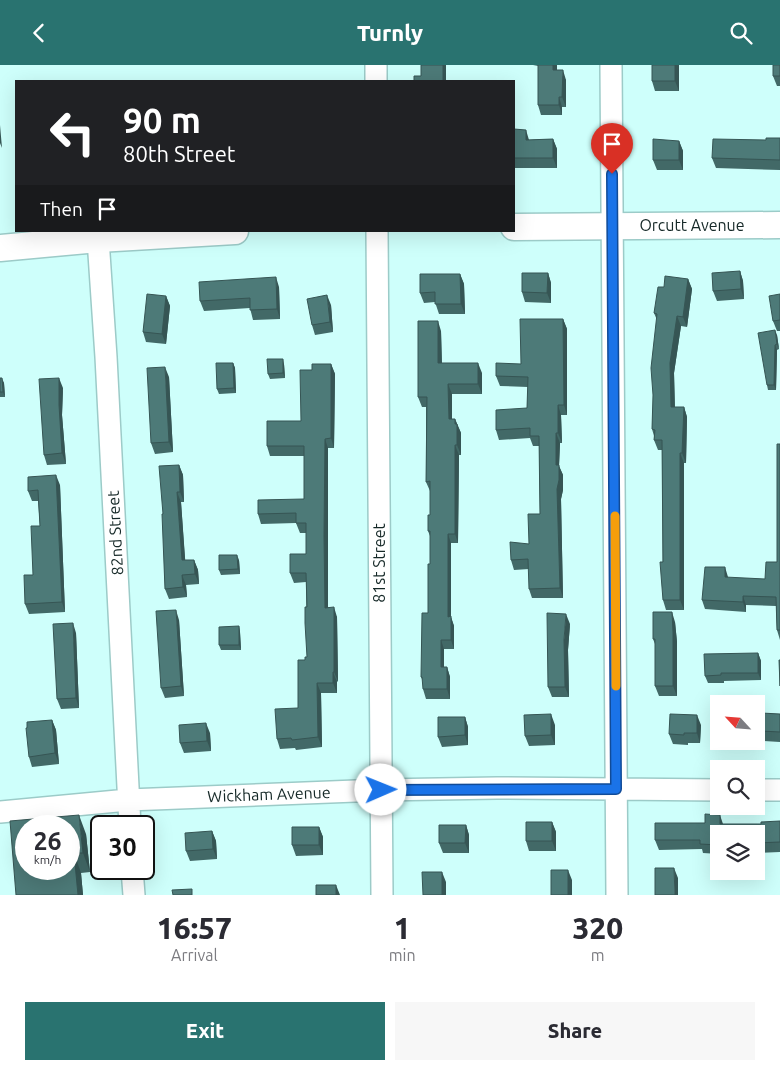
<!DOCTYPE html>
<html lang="en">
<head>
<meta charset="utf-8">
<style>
  body { margin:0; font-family:Ubuntu,sans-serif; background:#f7f7f7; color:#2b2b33; height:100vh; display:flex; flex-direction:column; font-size:19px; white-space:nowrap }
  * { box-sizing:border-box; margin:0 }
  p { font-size:16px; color:#7c7c81 }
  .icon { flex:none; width:28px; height:28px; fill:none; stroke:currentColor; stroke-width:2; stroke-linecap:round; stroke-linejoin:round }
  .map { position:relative; height:830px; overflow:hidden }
  .side { display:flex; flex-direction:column; background:#fff; flex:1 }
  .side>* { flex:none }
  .hud { position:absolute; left:15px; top:15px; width:500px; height:152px; border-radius:0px; box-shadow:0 5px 20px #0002; background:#202124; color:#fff; overflow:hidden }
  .needle { width:32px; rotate:296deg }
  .tools { position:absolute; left:710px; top:630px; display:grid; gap:10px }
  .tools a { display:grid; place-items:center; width:55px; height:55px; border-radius:0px; background:#fff; box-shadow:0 5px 20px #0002; font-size:25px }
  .speed { position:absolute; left:15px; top:750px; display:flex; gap:10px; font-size:25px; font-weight:700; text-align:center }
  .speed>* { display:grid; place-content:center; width:65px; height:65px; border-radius:50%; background:#fff; box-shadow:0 5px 20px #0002; line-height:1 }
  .speed small { font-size:12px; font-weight:400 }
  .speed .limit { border:2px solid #111; border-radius:8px; background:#fff; color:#111 }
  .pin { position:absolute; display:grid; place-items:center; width:42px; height:42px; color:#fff; margin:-51px -21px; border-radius:50% 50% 50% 0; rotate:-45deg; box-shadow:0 0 5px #0007 }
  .pin .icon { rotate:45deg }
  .me { position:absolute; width:55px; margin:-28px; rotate:89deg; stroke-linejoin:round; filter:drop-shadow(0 0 4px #0008) }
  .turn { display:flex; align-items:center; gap:18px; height:105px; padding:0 25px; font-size:22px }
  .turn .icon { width:65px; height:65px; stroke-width:2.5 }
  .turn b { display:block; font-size:35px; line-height:42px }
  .then { display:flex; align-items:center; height:48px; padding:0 25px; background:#0003; gap:10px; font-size:19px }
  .eta { display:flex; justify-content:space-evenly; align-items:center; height:85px; text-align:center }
  .eta b { font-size:30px; font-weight:800; line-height:35px }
  .action { display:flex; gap:10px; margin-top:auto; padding:10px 25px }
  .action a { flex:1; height:58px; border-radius:0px; background:#297370; color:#fff; font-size:20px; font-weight:800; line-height:58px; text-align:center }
  .action a+a { background:#f7f7f7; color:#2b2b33 }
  header { display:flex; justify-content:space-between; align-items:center; height:65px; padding:0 25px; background:#297370; color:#fff; font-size:22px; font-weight:800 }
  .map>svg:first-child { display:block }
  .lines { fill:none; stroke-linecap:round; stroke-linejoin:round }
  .minor-casing { stroke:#9ccbc8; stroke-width:24 }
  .tertiary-casing { stroke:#9ccbc8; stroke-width:29 }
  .minor { stroke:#fff; stroke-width:21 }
  .tertiary { stroke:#fff; stroke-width:26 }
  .wall { fill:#426967 }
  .shaded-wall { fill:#365554 }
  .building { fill:#4d7a78; stroke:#365554; fill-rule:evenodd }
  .route-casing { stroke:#114b97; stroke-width:12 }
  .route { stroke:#1a73e8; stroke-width:9 }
  .slow { stroke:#f59e0b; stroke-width:9 }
  .labels { text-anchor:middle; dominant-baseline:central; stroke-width:4; stroke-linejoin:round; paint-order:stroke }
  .street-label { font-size:16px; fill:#152827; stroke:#fff }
</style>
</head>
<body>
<header><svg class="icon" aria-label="back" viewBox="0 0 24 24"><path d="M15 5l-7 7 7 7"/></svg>Turnly<svg class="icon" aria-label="search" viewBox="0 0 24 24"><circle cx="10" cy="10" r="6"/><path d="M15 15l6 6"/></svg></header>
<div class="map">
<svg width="780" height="830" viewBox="0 0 780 830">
  <rect width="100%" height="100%" fill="#cefffb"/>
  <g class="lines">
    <defs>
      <path id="minor" d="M376,0v16
        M611,0l6,830
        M377,166l5,664
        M98,174l8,118 24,469
        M756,725h24
        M0,747l128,-12 253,-10 116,-2 222,2
        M132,804l2,26"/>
      <path id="tertiary" d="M514,162l266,-2
        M0,183l98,-9 137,-8"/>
    </defs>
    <use href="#minor" class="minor-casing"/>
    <use href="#tertiary" class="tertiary-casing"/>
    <use href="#minor" class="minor"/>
    <use href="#tertiary" class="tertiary"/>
  </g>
  <path class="wall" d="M533,0h24v5l9,10v27h-4v8h-21l-3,-10v-39z
    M652,0h27v26h-24l-3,-10z
    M780,0v21h-3l-4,-10z
    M514,64l15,11 24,-1 4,10v19h-43z
    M780,73v32l-64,-2 -4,-10z
    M679,76l4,10v19h-26l-4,-10z
    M740,206l3,10 1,18 -27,2 -4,-10z
    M548,208l3,10v20l-26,-1 -3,-10z
    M460,209l4,10 1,30h-26l-4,-12 -11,1 -4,-10z
    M688,214l4,10 -5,38 -6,-1 -7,47 1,34h9l3,10 -1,46h-2v147h-18l-3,-10 -1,-150h-4l-4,-10v-4l-2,-7 5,-109 -3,-7 10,-26z
    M279,222l1,32 -27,1 -3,-12 -46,3 -4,-10z
    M780,229v37h-3l-4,-10z
    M166,231l4,10 -4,38 -20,-2 -3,-10z
    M331,240l2,27 -18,3 -3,-10z
    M563,254l4,10v86h-6l1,28h-2l-1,23 4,9v15l-2,9 2,99h-31l-3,-9v-20l-15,1 -3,-10 18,-16 11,-30 -1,-68h-6l-3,-8 -31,2 -3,-10 31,-22 1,-21 -28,-1 -4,-10 25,-12z
    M441,266l1,32 40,10v21h-30v25h3l6,14v22h-2l-1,88h-7v74l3,9v23h-10v18h3l3,10v22h-24l-3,-10v-8l-2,-4 7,-64 2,-49v-28l-2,-5 2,-16v-24l-4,-9v-75h-4l-4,-10z
    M777,270l2,14 -2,1 -1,40h-8l-1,-5z
    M233,298l2,5 1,25 -17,1 -2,-5z
    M284,299l1,14 -15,1 -2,-5z
    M331,299l4,10 -1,74h-6v159l9,10 1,64 -1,1v11h-16l1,54 -26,3 -1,-2 -15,1 -3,-10 21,-31 7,-48 2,-3 -1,-75 -12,1 -4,-10 16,-19v-21h-6l-4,-10 -35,1 -3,-10 46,-15v-43h-34l-3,-10 34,-25 11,-51z
    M169,312l4,75 -18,2 -4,-11z
    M0,313l4,5 1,14h-5z
    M63,323l-1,27 4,49 -19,1 -3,-10z
    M780,379v196l-3,-10 -1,-24 -30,-1v7l-41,-3 -3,-9 26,-22 37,1 12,-17z
    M179,400l4,10 1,27h-3l4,58h9l4,10 1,14 -13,1 1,12 -18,2 -4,-10 -2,-75z
    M60,420l5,127 -36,2 -4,-10 8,-29 7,-49 -2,-25h-6l-4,-10z
    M239,495l1,14 -19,1 -2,-5z
    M179,555l5,76 -19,2 -4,-10z
    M675,557l2,20v54h-18l-4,-10v-42l-2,-5z
    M570,559l-2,26 1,47h-17l-4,-10z
    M239,561l1,6 1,18h-20l-2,-5z
    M76,568l3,75 -18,1 -4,-10z
    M758,588l3,8v19l-37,1v2h-16l-3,-7z
    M780,649v28l-16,-1 -3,-10z
    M465,652l3,10v18l-26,2 -4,-10z
    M52,655l4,10 3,34 -27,3 -3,-10z
    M555,660v20l-26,1 -4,-10z
    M701,660l-1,18h-12v2l-15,-1 -4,-10z
    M210,668l1,18 -27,2 -4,-10z
    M780,756v31l-24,1v-19h-37v20l-16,-1 -1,-4 -43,1 -4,-10 68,-16h38z
    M552,757l4,10v19h-27l-3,-10z
    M466,760l3,10v18h-26l-4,-10z
    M319,762l4,10v18l-27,1 -4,-11z
    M212,766l4,10 1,18 -27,2 -4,-10z
    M86,769l4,38 -9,1 2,22h-67z"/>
  <path class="shaded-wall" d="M443,0h3v16h-3z
    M553,0h4v15l-4,-10z
    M675,0h4v26l-4,-10z
    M563,5l3,10v27l-4,-10z
    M559,32l3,10v8l-3,-10z
    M0,60l2,23 -2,-5z
    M526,65l3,10h-3z
    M553,74l4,10v19l-4,-10z
    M679,76l4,10v19l-4,-10z
    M740,206l3,10 1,18 -3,-10z
    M548,208l3,10v20l-4,-10z
    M460,209l4,10 1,30 -4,-10z
    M276,212l3,10 1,32 -3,-10z
    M688,214l4,10 -5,38 -4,-10z
    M327,230l4,10 2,27 -3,-10z
    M166,231l4,10 -4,38 -4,-10z
    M677,251l4,10 -7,47 1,44 -4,-10 -1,-44z
    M563,254l4,10v86l-3,-10z
    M438,256l3,10 1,42 -4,-10z
    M775,265l2,5 2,14 -2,-5z
    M775,280l2,5 -1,40 -2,-5z
    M283,294l1,5 1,14 -2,-5z
    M233,298l2,5 1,25 -2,-5z
    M478,298l4,10v21l-4,-10z
    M331,299l4,10 -1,74 -3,-10z
    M165,302l4,10 4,75 -4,-10z
    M2,313l2,5 1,14 -2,-5z
    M59,313l4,10 -1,27 4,49 -4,-11 -3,-48z
    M448,319l4,10v35l-3,-10z
    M558,340l3,10 1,28 -4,-10z
    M684,342l3,10 -1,46 -4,-10z
    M455,354l6,14v22l-4,-10z
    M556,368l4,10 -1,23 4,9v15l-2,9 2,99 -3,-10 -4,-123z
    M325,374l3,9v169l-3,-9 -1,-72z
    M455,380l4,10 -1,88 -3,-9z
    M680,388l4,10v147l-4,-10z
    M179,400l4,10 1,27 -4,-10z
    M56,410l4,10 5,127 -3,-10z
    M177,427l4,10 5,69 -4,-11z
    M448,469l3,9v74l3,9v23l-3,-9 -3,-23z
    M237,490l2,5 1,14 -2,-5z
    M194,495l4,10 1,14 -4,-10z
    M725,502l3,10v10l-3,-10z
    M182,510l4,10 1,12 -4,-10z
    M743,531l3,9v7l-3,-10z
    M334,542l3,10 1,64 -4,-9z
    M176,545l3,10 5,76 -3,-10z
    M672,547l3,10 2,20v54l-4,-10z
    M566,549l4,10 -2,26 1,47 -4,-10 -1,-47z
    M73,558l3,10 3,75 -3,-10z
    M239,561l1,6 1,18 -2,-5z
    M441,575l3,9v28l-3,-10z
    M758,588l3,8v19l-3,-7z
    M447,602l3,10v22l-3,-10z
    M333,607l4,10v11l-4,-10z
    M317,618l4,10 1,54 -4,-10z
    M551,649l4,11v20l-4,-10z
    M697,650l4,10 -1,18 -3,-10z
    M465,652l3,10v18l-3,-10z
    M52,655l4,10 3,34 -4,-11z
    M206,658l4,10 1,18 -4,-10z
    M79,750l7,19 4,38 -7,-19z
    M720,750l3,9h-3z
    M552,757l4,10v19l-4,-10z
    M466,760l3,10v18l-4,-10z
    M319,762l4,10v18l-4,-10z
    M212,766l4,10 1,18 -4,-10z
    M74,788l7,20 2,22h-5z
    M674,803l4,10v17h-3z
    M568,805l4,10v15h-4z
    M442,807l4,10v13h-4z
    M336,820l4,10h-4z"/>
  <path class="building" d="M421,0h22v16h-29v-5h7z
    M538,0h15v5h10l-1,27h-3v8h-21z
    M652,0h23v16h-23z
    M773,0h7v11h-7z
    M514,64l12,1v10l27,-1v19h-39z
    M766,73h14v22l-68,-2 1,-19 53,1z
    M653,74l26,2v19h-26z
    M740,206l1,18 -28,2 -1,-18z
    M522,208h26l-1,20 -25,-1z
    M420,209h40l1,30h-26v-12l-15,1z
    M665,211l23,3 -5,38 -6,-1 -7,47 1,44h13l-2,46h-2v147h-17l-3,-38h3l-1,-122h-8l1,-10 -3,-1 1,-34 -2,-27 6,-54 -3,-1 4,-26h6z
    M276,212l1,32 -27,1v-12l-50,3 -1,-19z
    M147,229l19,2 -4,38 -19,-2z
    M780,229v26l-7,1 -4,-25z
    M327,230l3,27 -18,3 -5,-26z
    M520,254h43l1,86h-6v28h-2v32h3v15l-2,9 3,99 -31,1 -1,-30 -17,1 -1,-18 19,2 -1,-30h12l-1,-78h-9v-8l-34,2v-20l31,-2 1,-31 -32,-1v-13l25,1z
    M418,256h20v42h40v21h-30l1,35h6v5h2v21h-2v89h-7v83l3,-1v24h-10v27h6v22h-24l-1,-12h-1l1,-64h6v-49h2v-33h-2v-16h2v-34l-4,1 1,-85h-9z
    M775,265l2,14 -2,1 -1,40h-7l-9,-52z
    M267,294h16v14l-15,1z
    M216,298h17l1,25 -17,1z
    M312,299h19v74l-6,1 -1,97 1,72 9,-1v65h-1v11h-16l1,54 -26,3 -1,-2 -14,1 -2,-30 23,-1v-48h7v-3h2l-2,-34v-16h2l-1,-34h-16v-19h16v-31h-10v-10l-38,1v-14l46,-1v-53h-37v-25h34l-1,-51h12z
    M165,302l4,75 -18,1 -4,-75z
    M0,313h2l1,14h-3z
    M59,313v27l3,48 -18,2 -5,-76z
    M777,379h3v186h-3l-1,-33 -33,-1v6l-41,-2 3,-33h20v10l40,2 1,-17h11z
    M179,400l1,27h-3l5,68h12l1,14 -13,1 1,12 -18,2 -3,-75h1l-4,-48z
    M56,410l6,127 -37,2 -1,-29h9l-2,-49h9l-2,-36 -10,1v-14z
    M219,490h18l1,14 -19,1z
    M176,545l5,76 -20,2 -5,-77z
    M653,547h19l1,20v54h-18v-47h-2z
    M547,548l19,1 -2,26 1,47h-17z
    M73,558l3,75 -19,1 -4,-75z
    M239,561v19h-20v-18z
    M758,588v20h-37v2l-16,1 -1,-22z
    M779,595h1v26z
    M761,648l19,1v18l-19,-1z
    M551,649v21l-26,1 -1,-21z
    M670,649l27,1v18h-13v2l-15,-1z
    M438,652h27v18l-27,2z
    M52,655l3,33 -26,4 -3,-29h1v-6z
    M206,658l1,18 -27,2 -1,-18z
    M705,749l15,1v9h41v-2l19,-1v21l-24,1v-9h-37v11l-19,-1v-4h-45v-17h50z
    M79,750l4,38h-9l4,42h-62l-6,-74zM26,761h43v43h-43z
    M526,757h26v19h-26z
    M439,760h27l-1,18h-26z
    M292,762h27v18h-27z
    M212,766l1,18 -27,2 -1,-18z
    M655,803h19l1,27h-20z
    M551,805h17v25h-17z
    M422,807h20v23h-19z
    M316,820h20v10h-20z
    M192,824v6h-19l-1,-5z"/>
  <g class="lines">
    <defs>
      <path id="route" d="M381,725l235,-1 -4,-615"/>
    </defs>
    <use href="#route" class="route-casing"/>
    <use href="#route" class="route"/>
    <path class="slow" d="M615,451l1,170"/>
  </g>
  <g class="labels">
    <g class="street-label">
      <text x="692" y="160">Orcutt Avenue</text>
      <text transform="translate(115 468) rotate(-93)">82nd Street</text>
      <text transform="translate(379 498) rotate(-90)">81st Street</text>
      <text transform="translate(269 729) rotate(-2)">Wickham Avenue</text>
    </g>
  </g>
</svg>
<div class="tools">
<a><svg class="needle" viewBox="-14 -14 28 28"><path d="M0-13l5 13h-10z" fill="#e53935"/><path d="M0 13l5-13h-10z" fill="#7c7c81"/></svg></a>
<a><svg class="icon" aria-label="search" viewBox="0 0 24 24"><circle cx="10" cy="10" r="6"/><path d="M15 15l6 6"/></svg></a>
<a><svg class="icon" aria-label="layers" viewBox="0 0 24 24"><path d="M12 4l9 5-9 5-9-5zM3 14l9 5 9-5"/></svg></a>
</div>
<div class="speed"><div>26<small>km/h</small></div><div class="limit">30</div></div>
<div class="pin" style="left:612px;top:109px;background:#d93025"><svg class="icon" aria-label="arrive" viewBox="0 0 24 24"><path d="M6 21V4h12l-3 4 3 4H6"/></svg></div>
<svg class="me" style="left:381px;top:725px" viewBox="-20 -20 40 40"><circle r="19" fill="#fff"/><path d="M0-13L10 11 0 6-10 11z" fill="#1a73e8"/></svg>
<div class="hud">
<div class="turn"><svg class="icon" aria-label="left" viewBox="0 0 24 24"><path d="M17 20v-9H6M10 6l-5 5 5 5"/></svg><div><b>90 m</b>80th Street</div></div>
<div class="then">Then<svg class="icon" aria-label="arrive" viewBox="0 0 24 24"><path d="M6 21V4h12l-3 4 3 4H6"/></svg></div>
</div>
</div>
<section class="side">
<div class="eta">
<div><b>16:57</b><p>Arrival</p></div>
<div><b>1</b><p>min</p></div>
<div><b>320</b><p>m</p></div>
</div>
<div class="action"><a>Exit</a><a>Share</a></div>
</section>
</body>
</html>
